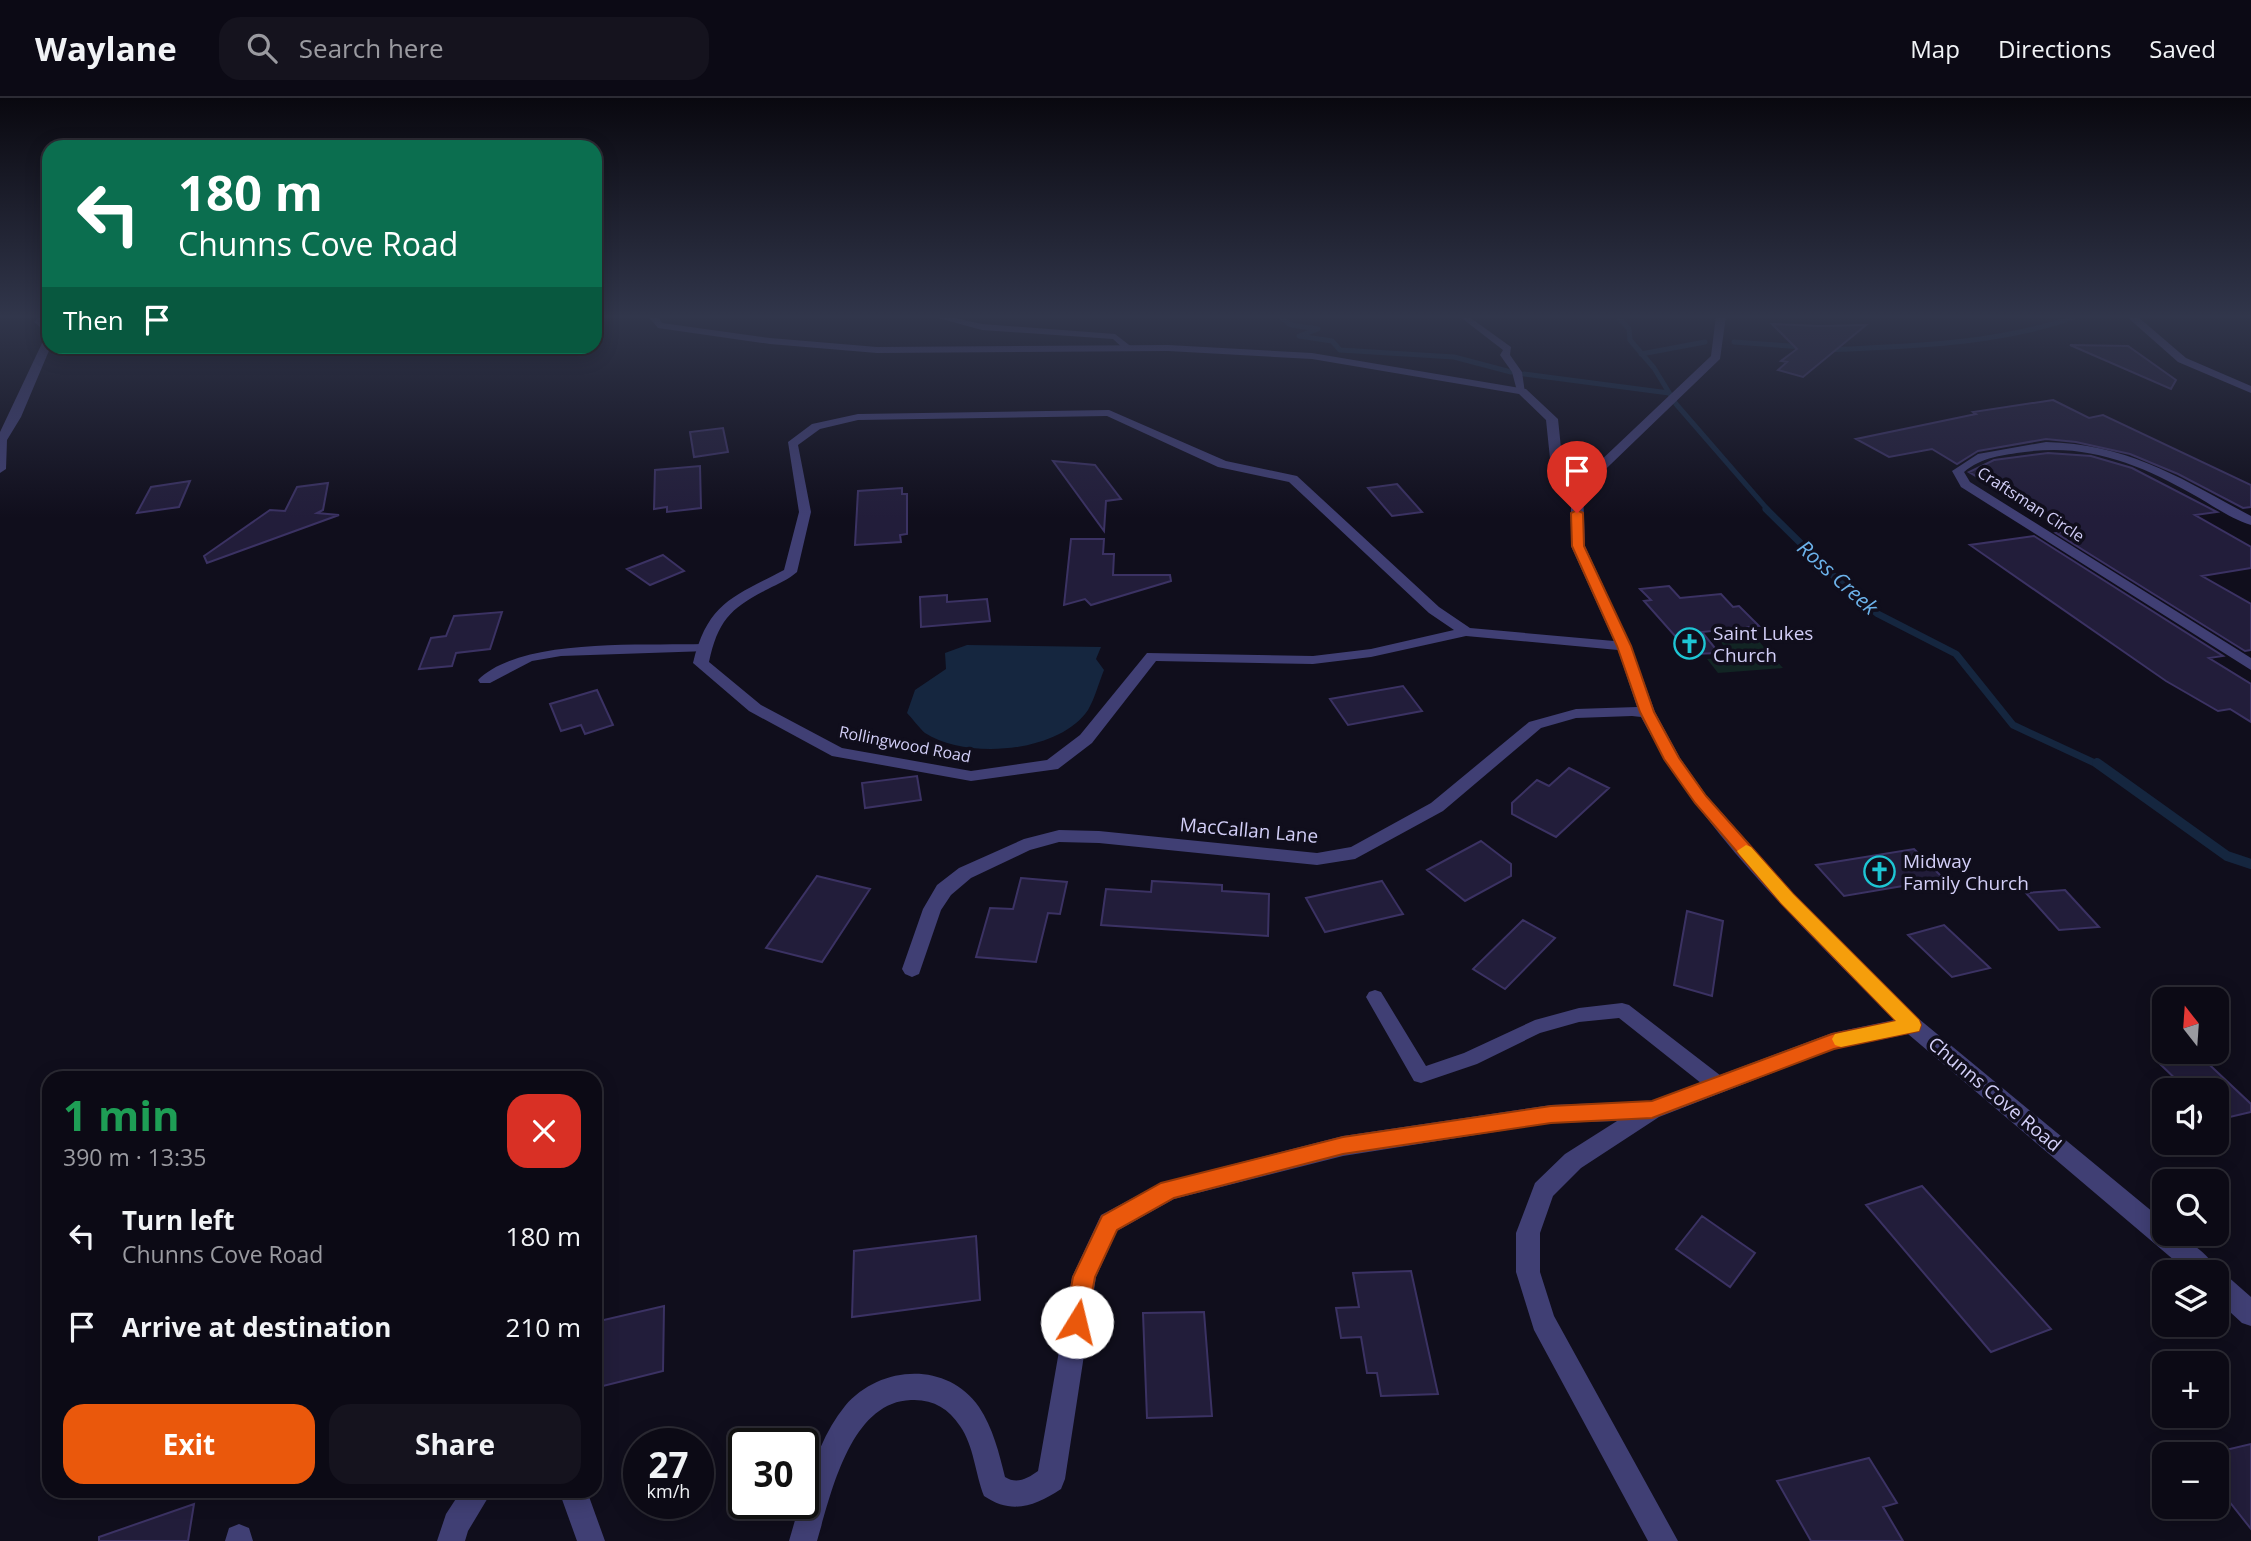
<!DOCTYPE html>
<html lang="en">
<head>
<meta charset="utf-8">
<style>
  body { margin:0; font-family:"Open Sans",sans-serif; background:#15131e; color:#f1f3f6; height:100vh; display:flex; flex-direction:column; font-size:26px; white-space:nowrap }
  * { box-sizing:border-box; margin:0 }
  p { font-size:23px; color:#9a9aa0 }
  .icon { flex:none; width:38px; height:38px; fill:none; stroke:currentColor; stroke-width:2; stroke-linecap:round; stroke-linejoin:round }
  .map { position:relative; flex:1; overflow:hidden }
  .details { position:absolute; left:42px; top:973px; width:560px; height:427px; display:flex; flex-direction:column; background:#0c0a15; border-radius:21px; box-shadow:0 4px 18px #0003,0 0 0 2px #2c2b34 }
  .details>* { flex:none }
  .top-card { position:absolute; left:42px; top:42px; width:560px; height:214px; border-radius:21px; box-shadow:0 4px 18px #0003,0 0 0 2px #2c2b34; background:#0b6e4f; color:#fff; overflow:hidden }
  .needle { width:46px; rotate:343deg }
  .tools { position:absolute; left:2152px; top:889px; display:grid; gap:14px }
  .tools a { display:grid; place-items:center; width:77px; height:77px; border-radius:14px; background:#0c0a15; box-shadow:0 4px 18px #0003,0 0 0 2px #2c2b34; font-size:35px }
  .speed { position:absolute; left:623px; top:1330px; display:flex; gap:14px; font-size:35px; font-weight:700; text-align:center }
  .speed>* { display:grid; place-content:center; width:91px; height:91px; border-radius:50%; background:#0c0a15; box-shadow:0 4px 18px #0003,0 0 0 2px #2c2b34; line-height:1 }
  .speed small { font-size:18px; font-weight:400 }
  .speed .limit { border:4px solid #111; border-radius:10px; background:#fff; color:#111 }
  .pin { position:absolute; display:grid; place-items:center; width:60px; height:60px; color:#fff; margin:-72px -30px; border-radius:50% 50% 50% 0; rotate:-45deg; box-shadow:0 0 7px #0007 }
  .pin .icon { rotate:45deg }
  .me { position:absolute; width:77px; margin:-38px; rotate:9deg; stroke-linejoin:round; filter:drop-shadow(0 0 5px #0008) }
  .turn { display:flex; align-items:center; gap:24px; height:147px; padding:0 21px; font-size:32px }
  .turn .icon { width:91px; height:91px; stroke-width:2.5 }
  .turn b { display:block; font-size:49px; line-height:60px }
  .then { display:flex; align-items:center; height:66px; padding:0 21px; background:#0003; gap:14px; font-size:26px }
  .round { display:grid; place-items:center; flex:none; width:74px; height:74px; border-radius:21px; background:#15131e }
  .summary { display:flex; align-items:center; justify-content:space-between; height:119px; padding:0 21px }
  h1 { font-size:42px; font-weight:700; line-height:52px; color:#1e9e55 }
  .button { display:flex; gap:14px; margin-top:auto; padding:14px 21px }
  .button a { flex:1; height:80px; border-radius:21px; background:#ea580c; color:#fff; font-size:28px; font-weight:700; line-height:80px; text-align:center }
  .button a+a { background:#15131e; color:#f1f3f6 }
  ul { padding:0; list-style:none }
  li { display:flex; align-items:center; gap:21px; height:91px; padding:0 21px }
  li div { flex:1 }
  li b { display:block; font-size:26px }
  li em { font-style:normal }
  header { display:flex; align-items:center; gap:42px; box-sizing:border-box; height:98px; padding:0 35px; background:#0c0a15; border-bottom:2px solid #2c2b34 }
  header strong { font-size:33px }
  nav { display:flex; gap:38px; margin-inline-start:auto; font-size:24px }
  .search { width:490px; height:63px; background:#15131e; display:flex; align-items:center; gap:18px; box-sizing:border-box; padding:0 24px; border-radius:21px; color:#9a9aa0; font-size:26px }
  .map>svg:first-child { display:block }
  .green { fill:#122524 }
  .water { fill:#15263f }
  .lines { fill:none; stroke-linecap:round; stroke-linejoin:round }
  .stream-far2 { stroke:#15263f; stroke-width:5 }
  .stream-far1 { stroke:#15263f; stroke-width:7 }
  .stream { stroke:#15263f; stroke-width:10 }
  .building { fill:#221d3a; stroke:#3b3263; stroke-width:2 }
  .lane { fill:#403f74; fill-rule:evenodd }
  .street { fill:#403f74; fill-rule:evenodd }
  .route { fill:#ea580c; stroke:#983908; stroke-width:2 }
  .slow { fill:#f59e0b }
  .labels { text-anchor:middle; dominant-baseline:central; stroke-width:7; stroke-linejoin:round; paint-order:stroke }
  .far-street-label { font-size:16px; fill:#d3cff8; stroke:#100e1c }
  .poi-label { font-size:19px; fill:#d3cff8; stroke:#100e1c; text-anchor:start }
  .street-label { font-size:19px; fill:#d3cff8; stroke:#100e1c }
  .water-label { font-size:21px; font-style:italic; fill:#6cb2ea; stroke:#100e1c }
</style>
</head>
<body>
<header>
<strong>Waylane</strong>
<div class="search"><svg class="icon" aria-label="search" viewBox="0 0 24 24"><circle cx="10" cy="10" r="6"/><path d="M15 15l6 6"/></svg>Search here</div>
<nav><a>Map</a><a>Directions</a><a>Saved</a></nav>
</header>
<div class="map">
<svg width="2251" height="1443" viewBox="0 0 2251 1443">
  <rect width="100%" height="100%" fill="#100e1c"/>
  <path class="green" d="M1756,540l27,30 -65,5 -11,-14 26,-2 -14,-17z"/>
  <path class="water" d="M967,547l134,2 -5,12 8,11c-5,12 -9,28 -16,40 -29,43 -121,50 -163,23 -6,-5 -12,-14 -18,-20l8,-23 31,-21 -1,-16z"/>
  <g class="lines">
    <path class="stream-far2" d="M1279,218l12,9 27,4 -19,7 33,5 8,9 114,7 57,15
      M1617,218l12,13 1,11 24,28 22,36 92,106
      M1734,244l70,5
      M1825,252c86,-4 171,-5 253,-34
      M1641,256l64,-12
      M1524,276l145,19"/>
    <path class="stream-far1" d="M1766,411l80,79 32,26 78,40 57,71 86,40"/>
    <path class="stream" d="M2097,665l130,93 24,8"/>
  </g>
  <path class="building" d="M1772,226l47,2 47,-1 -63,52 -25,-7 9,-8 -6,-1 16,-12z
    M2070,247l58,1 48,34 -5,9z
    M2053,302l36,18 14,-3 148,70v22l-8,1 -65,-34 -48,-20 -54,-12 -30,-3 -68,12 -21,13 -25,-15 -43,8 -33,-18 120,-25 -3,-2z
    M723,330l5,24 -34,5 -4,-25z
    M2048,355l43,3 41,12 85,44 -22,3 56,32v21l-49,8 49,28v46l-6,1 -189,-118 12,-2 -99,-59 25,-12z
    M1053,363l42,4 26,34 -15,2 -2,30z
    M700,368l1,42 -34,4v-5l-13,2 1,-39z
    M190,383l-11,26 -42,6 14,-26z
    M328,385l-5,27 -6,3 22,2 -132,48 -3,-7 66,-46 15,1 12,-24z
    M1397,386l25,28 -30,4 -24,-28z
    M902,390v6h5v40l-7,1 1,7 -46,3 3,-54z
    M2034,438l189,120 -14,2 42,26v38l-21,-13 -12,2 -52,-30 -196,-136z
    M1071,441h33l-1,15h11l-1,21h57l1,6 -80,24 -6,-6 -21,6z
    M663,457l21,16 -34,14 -23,-16z
    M1669,488l11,12 41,-4 12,13 6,-1 20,20 -57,6 17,21 -28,1 -47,-53 7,-1 -11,-11z
    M947,497v7l40,-3 3,22 -69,6 -1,-30z
    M502,514l-12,37 -34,4 -4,13 -33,3 12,-31 15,-2 8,-20z
    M1403,588l19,25 -74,14 -18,-26z
    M597,592l16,35 -28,9 -4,-9 -20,6 -11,-27z
    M1569,670l40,20 -53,49 -44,-23v-11l25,-23 12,6z
    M917,678l4,24 -56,8 -3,-25z
    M1481,743l30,23v12l-46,25 -38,-31z
    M1914,751l30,30 -100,17 -28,-31z
    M817,778l53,13 -48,73 -56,-14z
    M1021,780l46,4 -7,32 -12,-1 -12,49 -60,-5 14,-49 23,1z
    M1152,783l70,4v6l47,3 -1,42 -167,-11 5,-36 45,3z
    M1382,783l21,33 -78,18 -19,-34z
    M2065,792l34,37 -40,3 -33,-37z
    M1687,813l36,10 -11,75 -38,-11z
    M1523,822l32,18 -50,51 -32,-20z
    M1944,827l46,43 -38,9 -44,-42z
    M2197,955l54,51v8l-34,8v-30h-30l-30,-29z
    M1922,1088l129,143 -60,23 -125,-147z
    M1702,1118l53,37 -25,34 -54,-38z
    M976,1138l4,64 -128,17 2,-66z
    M1411,1173l27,123 -57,2 -4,-23h-10l-6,-36 -20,1 -5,-30 23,-1 -6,-34z
    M664,1208l-1,65 -68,17v-66z
    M1204,1214l8,104 -65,2 -4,-105z
    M2251,1346v85l-34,-43v-34z
    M1869,1360l28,45 -14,4 20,34h-92l-34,-60z
    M194,1406l-6,37h-89v-4z"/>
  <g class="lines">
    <path class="lane" d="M931,218h15l36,8 133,10 18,14 -8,2 -12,-11 -131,-9z
      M1459,218h9l43,31 -1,8 12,17 3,21 -8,-2 -5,-19 -12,-17 3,-5z
      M703,546l7,4 -2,3 -147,5 -29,5 -42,22h-10l-2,-3c42,-43 167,-34 225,-36z
      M1375,892l6,2 45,74 38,-13 71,-33 44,-12 43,-5 7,2 96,74 3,6 -3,6 -7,2 -7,-2 -92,-73 -40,4 -39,11 -63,31 -56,19 -7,-2 -48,-84 3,-5z"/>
    <path class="street" d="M39,218h10l-5,6 5,4v8l-15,-12z
      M648,218h10l4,7 108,15 107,9 291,-2 144,8 214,36 32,30 5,48 14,16 134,-127 5,-40h10l-6,43 -137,132 2,55 46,100 24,66 25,46 26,37 88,99 125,125 246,203v12c18,0 46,21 53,38l8,3 25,22v29l-9,-3 -25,-23v-28h-29l-280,-238 -74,15 -175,68 -78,51 -28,28 -13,37v39l14,44 124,225h-30l-114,-211 -18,-58v-39l19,-50 30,-29 52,-33 -66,2 -208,33 -169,43 -57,32 -21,46 -31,202 -4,10c-26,17 -49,26 -77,7 -9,-23 -10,-50 -24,-70 -12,-18 -27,-27 -49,-26 -61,2 -80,94 -94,141h-28l11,-38h3v-11c11,-29 22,-62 42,-86 35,-41 102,-45 134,1 14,21 20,46 26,70 12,8 23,1 33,-6l34,-194 29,-62 60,-32 182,-47 208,-31 100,-4 181,-68 62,-13c-92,-94 -191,-186 -253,-303l-9,-1 -56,2 -35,10 -98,83 -88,48 -38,6 -218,-22 -40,-1 -29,8 -59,28 -20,17 -10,15 -22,64 -7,3 -7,-3 -3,-5 21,-60 14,-24 22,-17 65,-29 35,-9 40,1 218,22 34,-6 80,-44 98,-81 47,-13 61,-2 -19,-57 -152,-14 -95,21 -58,7 -157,-3 -64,82 -34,26 -87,12 -139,-25 -83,-45 -56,-48c15,-61 40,-66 91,-93l15,-58 -11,-70 24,-18 46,-10 251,-4 117,51 71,15 142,131 31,21 144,13 -43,-95v-55l-20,-23 -5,-48 -27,-26 -207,-35 -144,-8 -291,2 -107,-9 -112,-16zM1107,318l111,51 71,15 140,131 25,17 -83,19 -58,7 -166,-3 -67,82 -33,25 -76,11 -129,-23 -81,-43 -52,-43c9,-42 22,-54 59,-73 10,-5 21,-10 29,-17l14,-60 -13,-67 22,-16 38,-9z
      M2126,218h11l49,42 65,28v7l-73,-31z
      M49,238l2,10 -30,71 -14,23 -1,29 -6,4v-41l44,-93z
      M2046,344c83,2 134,36 205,74v9c-20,-6 -39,-20 -57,-30 -54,-31 -107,-52 -169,-43 -22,3 -43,5 -61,20l6,10 281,176v12l-290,-183 -9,-16 26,-17z
      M461,1393h31l-24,40 -3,10h-28l9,-27z
      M559,1393h28l18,50h-28z
      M239,1426l10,4 4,13h-28l4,-13z"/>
  </g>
  <linearGradient id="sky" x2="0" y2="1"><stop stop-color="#09080f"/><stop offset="0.52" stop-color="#31364b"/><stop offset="1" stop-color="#31364b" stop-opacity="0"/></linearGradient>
  <rect width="2251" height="420" fill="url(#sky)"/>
  <path class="route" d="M1577,412l6,3 1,33 47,100 23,66 25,46 27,38 87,98 126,126 2,5 -2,6 -85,18 -182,69 -101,5 -208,31 -169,44 -57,32 -22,47 -10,53 -8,4 -8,-4 -4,-8 8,-45 29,-61 59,-33 182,-46 208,-31 101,-5 180,-67 64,-13 -115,-118 -86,-100 -31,-44 -24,-47 -23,-66 -45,-100 -1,-33z"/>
  <path class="slow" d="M1746,747l5,2 42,47 126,126 2,5 -2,6 -78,16 -6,-2 -3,-6 3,-5 61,-13 -115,-118 -41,-48 -3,-4z"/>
  <defs>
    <symbol id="church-ring" viewBox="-11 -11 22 22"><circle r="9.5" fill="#100e1c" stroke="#1ec6d5" stroke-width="1.5"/><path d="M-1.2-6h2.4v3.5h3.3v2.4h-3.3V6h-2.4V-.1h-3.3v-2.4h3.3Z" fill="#1ec6d5"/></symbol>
  </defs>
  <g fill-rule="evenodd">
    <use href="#church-ring" x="1672" y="528" width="35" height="35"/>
    <use href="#church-ring" x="1862" y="756" width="35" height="35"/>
  </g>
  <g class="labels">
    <g class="far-street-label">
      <text transform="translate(2031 406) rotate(33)">Craftsman Circle</text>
      <text transform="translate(905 646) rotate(11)">Rollingwood Road</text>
    </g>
    <g class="poi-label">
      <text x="1713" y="535">Saint Lukes<tspan x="1713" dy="22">Church</tspan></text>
      <text x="1903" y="763">Midway<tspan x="1903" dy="22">Family Church</tspan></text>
    </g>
    <g class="street-label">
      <text transform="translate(1249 732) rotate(5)">MacCallan Lane</text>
      <text transform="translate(1995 996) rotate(40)">Chunns Cove Road</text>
    </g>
    <g class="water-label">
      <text transform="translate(1838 479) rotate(42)">Ross Creek</text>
    </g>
  </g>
</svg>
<div class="tools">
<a><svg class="needle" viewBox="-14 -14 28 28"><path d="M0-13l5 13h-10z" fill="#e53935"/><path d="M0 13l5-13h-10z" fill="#9a9aa0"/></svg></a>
<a><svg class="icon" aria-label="sound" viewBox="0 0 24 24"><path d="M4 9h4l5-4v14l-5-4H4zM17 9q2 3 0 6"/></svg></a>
<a><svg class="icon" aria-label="search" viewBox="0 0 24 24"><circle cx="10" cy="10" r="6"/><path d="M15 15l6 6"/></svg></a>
<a><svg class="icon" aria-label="layers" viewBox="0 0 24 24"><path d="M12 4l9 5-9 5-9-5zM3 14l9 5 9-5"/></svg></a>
<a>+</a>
<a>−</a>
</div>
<div class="speed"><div>27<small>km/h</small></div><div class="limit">30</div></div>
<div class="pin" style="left:1577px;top:415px;background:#d93025"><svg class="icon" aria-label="arrive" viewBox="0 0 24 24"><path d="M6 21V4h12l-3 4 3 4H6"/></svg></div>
<svg class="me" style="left:1077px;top:1224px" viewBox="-20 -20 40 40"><circle r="19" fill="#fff"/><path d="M0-13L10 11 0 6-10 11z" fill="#ea580c"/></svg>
<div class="top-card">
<div class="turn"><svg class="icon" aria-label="left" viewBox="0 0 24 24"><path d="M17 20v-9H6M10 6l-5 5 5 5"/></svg><div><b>180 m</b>Chunns Cove Road</div></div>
<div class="then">Then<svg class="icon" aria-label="arrive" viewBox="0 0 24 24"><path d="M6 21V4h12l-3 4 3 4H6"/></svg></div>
</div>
<section class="details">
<div class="summary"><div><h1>1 min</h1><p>390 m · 13:35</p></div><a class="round" style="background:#d93025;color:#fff"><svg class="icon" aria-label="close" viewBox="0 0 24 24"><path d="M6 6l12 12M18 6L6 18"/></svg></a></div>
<ul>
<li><svg class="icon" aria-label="left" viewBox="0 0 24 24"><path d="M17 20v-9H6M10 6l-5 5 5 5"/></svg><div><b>Turn left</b><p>Chunns Cove Road</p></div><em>180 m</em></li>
<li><svg class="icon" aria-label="arrive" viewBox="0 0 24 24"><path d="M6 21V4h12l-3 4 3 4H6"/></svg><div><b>Arrive at destination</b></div><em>210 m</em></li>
</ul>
<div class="button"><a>Exit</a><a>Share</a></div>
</section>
</div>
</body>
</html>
